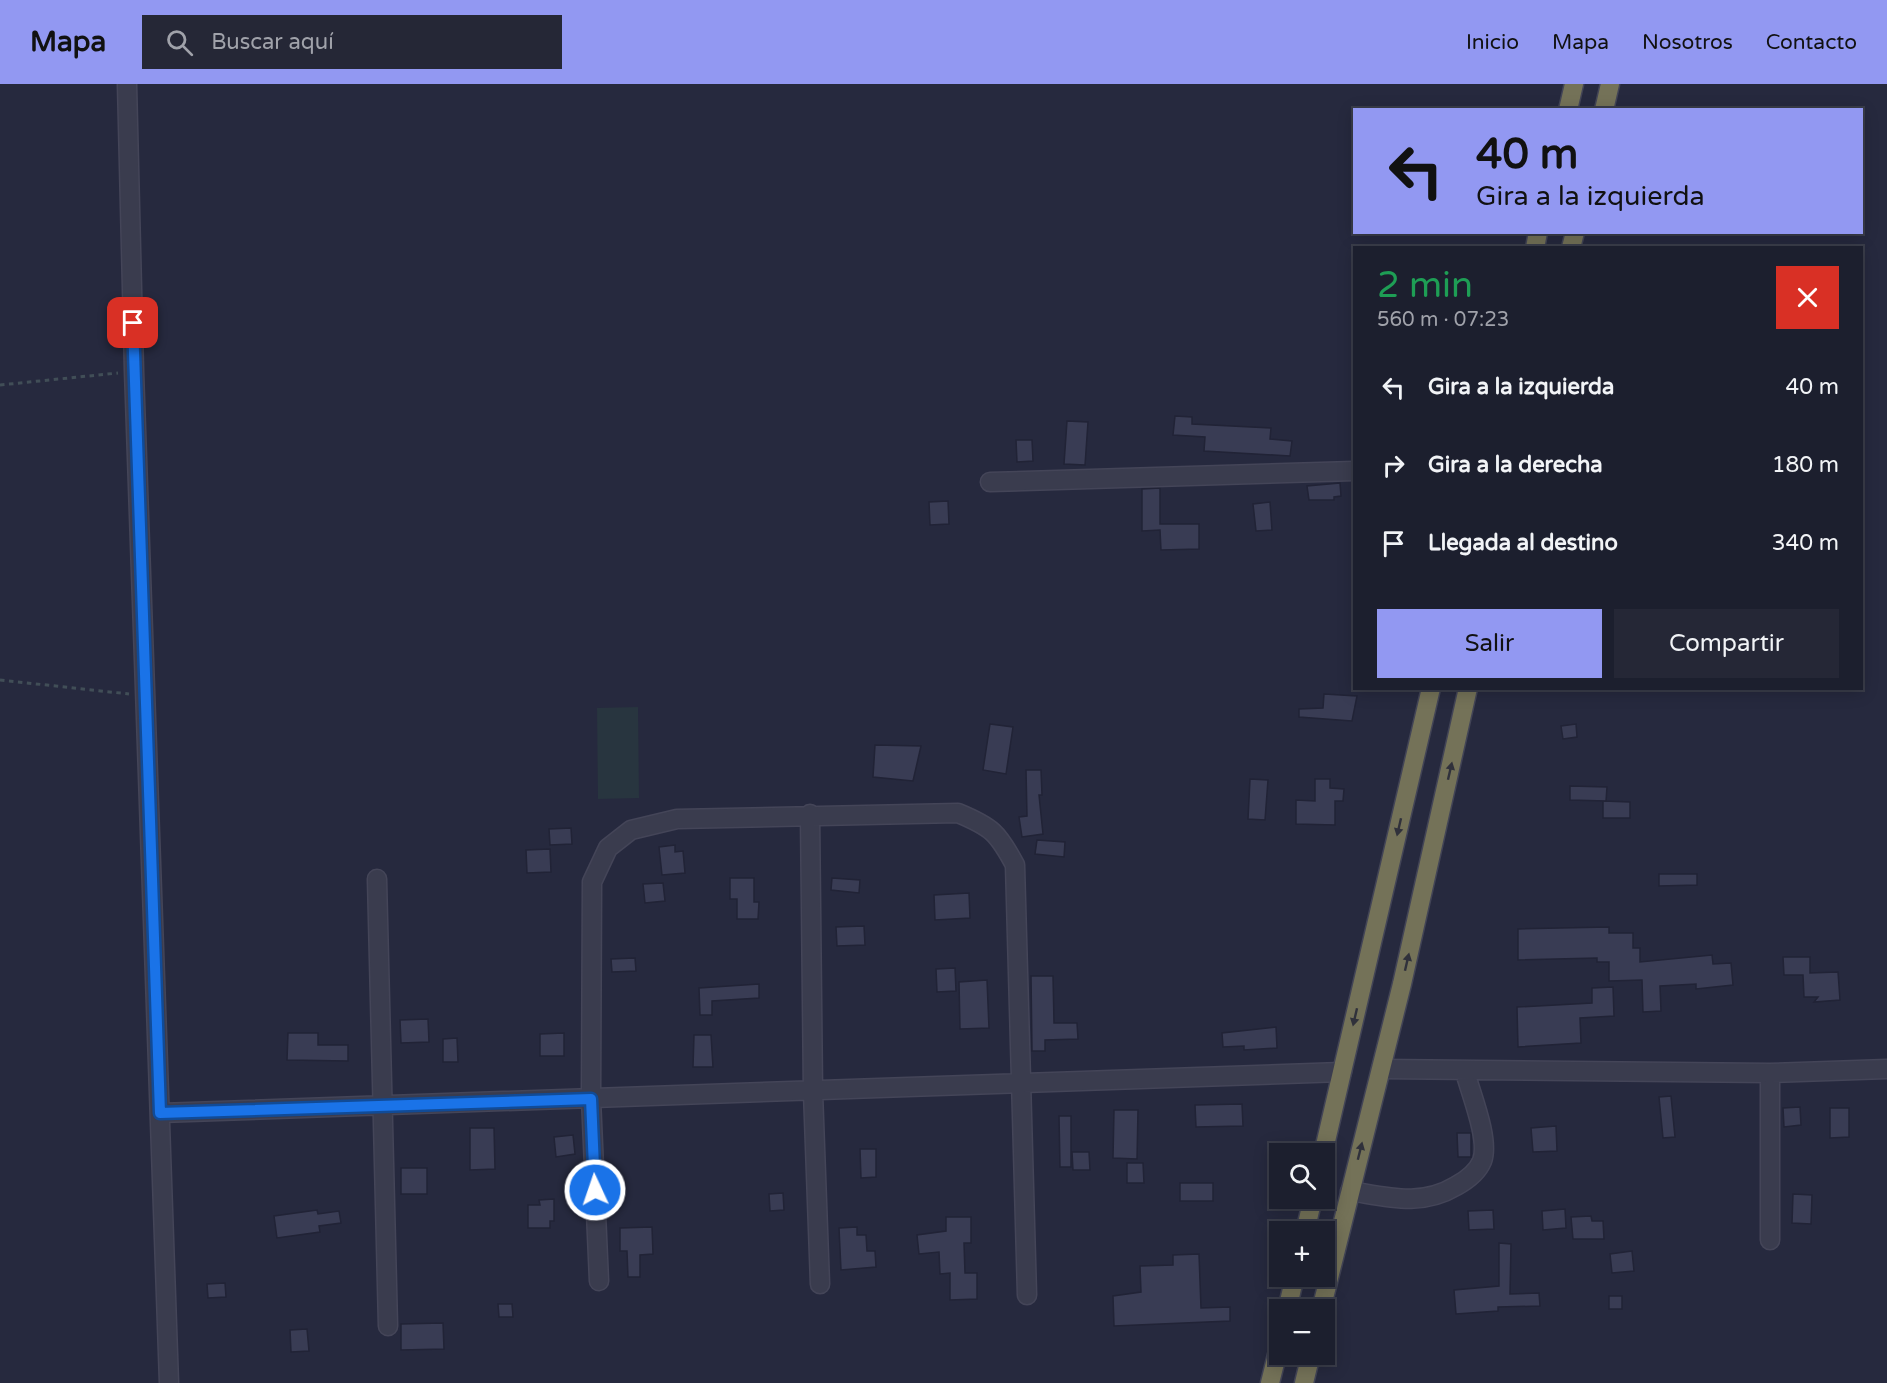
<!DOCTYPE html>
<html lang="es">
<head>
<meta charset="utf-8">
<style>
  body { margin:0; font-family:"Varela Round",sans-serif; background:#252736; color:#f1f3f6; height:100vh; display:flex; flex-direction:column; font-size:22px; white-space:nowrap }
  * { box-sizing:border-box; margin:0 }
  p { font-size:20px; color:#a0a2aa }
  .icon { flex:none; width:33px; height:33px; fill:none; stroke:currentColor; stroke-width:2; stroke-linecap:round; stroke-linejoin:round }
  .map { position:relative; flex:1; overflow:hidden }
  .side { position:absolute; left:1353px; top:162px; width:510px; height:444px; display:flex; flex-direction:column; background:#1c1f2e; border-radius:0px; box-shadow:0 3px 15px #0003,0 0 0 2px #3a3d4a }
  .side>* { flex:none }
  .hud { position:absolute; left:1353px; top:24px; width:510px; height:126px; border-radius:0px; box-shadow:0 3px 15px #0003,0 0 0 2px #3a3d4a; background:#9298f2; color:#111; overflow:hidden }
  .fabs { position:absolute; left:1269px; top:1059px; display:grid; gap:12px }
  .fabs a { display:grid; place-items:center; width:66px; height:66px; border-radius:0px; background:#1c1f2e; box-shadow:0 3px 15px #0003,0 0 0 2px #3a3d4a; font-size:30px }
  .pin { position:absolute; display:grid; place-items:center; width:51px; height:51px; color:#fff; margin:-26px; border-radius:12px; box-shadow:0 3px 9px #0006 }
  .me { position:absolute; width:66px; margin:-33px; rotate:357deg; stroke-linejoin:round; filter:drop-shadow(0 0 4px #0008) }
  .turn { display:flex; align-items:center; gap:21px; height:126px; padding:0 24px; font-size:27px }
  .turn .icon { width:78px; height:78px; stroke-width:2.5 }
  .turn b { display:block; font-size:42px; line-height:51px }
  .round { display:grid; place-items:center; flex:none; width:63px; height:63px; border-radius:0px; background:#252736 }
  .headline { display:flex; align-items:center; justify-content:space-between; height:102px; padding:0 24px }
  h1 { font-size:36px; font-weight:600; line-height:45px; color:#1e9e55 }
  .button { display:flex; gap:12px; margin-top:auto; padding:12px 24px }
  .button a { flex:1; height:69px; border-radius:0px; background:#9298f2; color:#111; font-size:24px; font-weight:600; line-height:69px; text-align:center }
  .button a+a { background:#252736; color:#f1f3f6 }
  ul { padding:0; list-style:none }
  li { display:flex; align-items:center; gap:18px; height:78px; padding:0 24px }
  li div { flex:1 }
  li b { display:block; font-size:22px }
  li em { font-style:normal }
  header { display:flex; align-items:center; gap:36px; box-sizing:border-box; height:84px; padding:0 30px; background:#9298f2; color:#111 }
  header strong { font-size:28px }
  nav { display:flex; gap:33px; margin-inline-start:auto; font-size:21px }
  .search { width:420px; height:54px; background:#252736; display:flex; align-items:center; gap:15px; box-sizing:border-box; padding:0 21px; border-radius:0px; color:#a0a2aa; font-size:22px }
  .map>svg:first-child { display:block }
  .green { fill:#28353f }
  .building { fill:#393c54; stroke:#212336; stroke-width:1.5 }
  .lines { fill:none; stroke-linecap:round; stroke-linejoin:round }
  .minor-casing { stroke:#444558; stroke-width:21 }
  .highway-casing { stroke:#424456; stroke-width:21 }
  .path { stroke:#414e57; stroke-width:3; stroke-dasharray:4.5 4.5; stroke-linecap:butt }
  .minor { stroke:#3a3c4e; stroke-width:18 }
  .highway { stroke:#747258; stroke-width:18 }
  .oneway { fill:#30313b }
  .route-casing { stroke:#114b97; stroke-width:15 }
  .route { stroke:#1a73e8; stroke-width:10 }
</style>
</head>
<body>
<header>
<strong>Mapa</strong>
<div class="search"><svg class="icon" aria-label="search" viewBox="0 0 24 24"><circle cx="10" cy="10" r="6"/><path d="M15 15l6 6"/></svg>Buscar aquí</div>
<nav><a>Inicio</a><a>Mapa</a><a>Nosotros</a><a>Contacto</a></nav>
</header>
<div class="map">
<svg width="1887" height="1299" viewBox="0 0 1887 1299">
  <rect width="100%" height="100%" fill="#26293e"/>
  <path class="green" d="M638,623l1,91 -41,1 -1,-91z"/>
  <path class="building" d="M1175,332l17,1v7l79,4 -1,11 22,2 -2,15 -86,-5 1,-14 -32,-2z
    M1067,337l21,1 -3,43 -21,-1z
    M1016,356h16l1,21 -16,1z
    M1340,399l1,13 -7,1v3h-25l-2,-14z
    M1160,404v36h39v25l-38,1 -1,-20 -18,1v-42z
    M948,417l1,23 -19,1 -1,-23z
    M1270,418l2,28 -16,1 -3,-27z
    M1324,610l33,2 -5,25 -53,-4v-8l24,-1z
    M990,640l23,3 -7,47 -23,-4z
    M1576,640l1,13 -14,2 -2,-13z
    M875,661l46,1 -8,35 -40,-4z
    M1026,686h15l1,25h-3l4,39 -21,3 -3,-20 8,-1z
    M1250,695l18,1 -3,40 -17,-1z
    M1315,695h15v9l14,1 -1,12h-8v24l-39,-1v-24l19,1z
    M1570,702l37,1 -1,14 -36,-1z
    M1603,717l27,1v16h-27z
    M571,744l1,16 -22,1 -1,-16z
    M1037,756l28,2 -1,15 -29,-3z
    M675,761v7l8,-1 2,22 -23,2 -3,-28z
    M550,765l1,23 -24,1 -1,-23z
    M1659,790h38v11l-38,1z
    M730,794h24v24h5l-1,17h-21v-20h-7z
    M832,794l28,2 -1,13 -28,-3z
    M663,799l2,18 -20,2 -2,-19z
    M969,809l1,25 -35,2 -1,-25z
    M864,842l1,19 -28,1 -1,-19z
    M1609,843v6h24v15h7v14l72,-7 1,9 18,-1 2,22 -37,4v-5l-36,2 1,25 -18,1 -1,-32 -33,1v-19h-12v-4l-79,2v-31z
    M1783,873h27v16l28,-1 2,28 -26,2 4,-5h-14l-1,-22h-19z
    M635,874l1,13 -24,1 -1,-13z
    M955,884l1,23 -19,1 -1,-23z
    M1031,892h22l1,47h23l1,16 -33,1v11h-13z
    M987,896l2,48 -29,1 -1,-47z
    M759,900v14l-47,3v14h-12l-1,-27z
    M1613,903l1,29 -34,2 1,25 -63,4 -1,-40 75,-4v-15z
    M428,935l1,23 -28,1 -1,-23z
    M1276,943l1,21 -33,2v-4l-21,1 -1,-14z
    M288,949h30v12h30v16l-61,-1z
    M564,949v23h-24v-22z
    M694,951h17l2,32h-20z
    M457,954l1,24h-15v-23z
    M1671,1012l4,41 -12,1 -4,-41z
    M1242,1020l1,22 -47,1 -1,-22z
    M1800,1023l1,18 -17,2 -1,-19z
    M1830,1024h19v29l-19,1z
    M1114,1026h24l-1,49 -24,-1z
    M1059,1032h12v51h-11z
    M1556,1042l1,25 -24,1 -2,-24z
    M470,1044h24l1,41 -25,1z
    M1457,1049h14v24h-13z
    M573,1051l2,19 -19,3 -2,-20z
    M860,1065h16v28l-15,1z
    M1072,1068h17l1,18h-17z
    M1127,1079h16l1,20h-17z
    M401,1084h26v26h-26z
    M1180,1099h33v18h-33z
    M783,1109l1,17 -14,1 -1,-17z
    M1793,1110l19,1 -1,29 -19,-1z
    M554,1115v22h-4v7h-22v-23h12l-1,-5z
    M1565,1125l1,19 -23,2 -1,-19z
    M317,1126l1,4 21,-3 2,12 -22,3 1,6 -43,6 -3,-22z
    M1493,1126l1,19 -25,1 -1,-19z
    M1591,1132l1,5h11l1,18h-31l-2,-22z
    M946,1133h25v26h-7l1,30h12v26l-27,1v-27l-10,1 -1,-22 -20,2 -2,-19 29,-4z
    M652,1143l1,27 -13,1v22h-12l-1,-26h-7v-23z
    M857,1143v8h9l1,16h8l1,16 -35,3 -2,-42z
    M1499,1159l12,1 -1,50 29,-1 1,13 -42,1v4l-42,3 -2,-24 45,-4z
    M1632,1167l2,20 -22,2 -2,-19z
    M1199,1170l2,54 29,-1v14l-116,5 -1,-30 28,-4 -1,-26 33,-1v-10z
    M225,1199l1,14 -18,1 -1,-14z
    M1609,1212h13v13h-13z
    M498,1220h14l1,13h-14z
    M443,1239l1,26 -43,1v-26z
    M307,1245l2,22 -18,1 -1,-22z"/>
  <g class="lines">
    <defs>
      <path id="minor" d="M127,0l7,287 35,1012
        M990,398l364,-11
        M810,730l3,278 7,192
        M377,795l11,447
        M1381,985l389,4 117,-4
        M160,1029l1182,-41
        M1350,1107c38,6 71,16 106,-5 11,-6 21,-13 26,-25 8,-21 -11,-67 -17,-89
        M1770,1156v-167
        M599,1197l-8,-182 1,-217 16,-34 23,-18 46,-11 281,-6c34,14 40,20 57,52l12,430"/>
      <path id="highway" d="M1568,26l6,-26
        M1604,26l6,-26
        M1535,164l3,-16
        M1571,164l4,-16
        M1323,1070l108,-466
        M1305,1148l8,-34
        M1287,1226l8,-34
        M1321,1226l81,-326 66,-296
        M1270,1299l10,-40
        M1304,1299l7,-29"/>
    </defs>
    <use href="#minor" class="minor-casing"/>
    <use href="#highway" class="highway-casing"/>
    <path class="path" d="M0,301l118,-12
      M0,596l129,14"/>
    <use href="#minor" class="minor"/>
    <use href="#highway" class="highway"/>
  </g>
  <defs><path id="oneway-solid" d="M-6-.8H1V-3.2L6.5 0L1 3.2V.8H-6Z" transform="scale(1.5)"/></defs>
  <g class="oneway">
    <use href="#oneway-solid" transform="translate(1450 687) rotate(-77)"/>
    <use href="#oneway-solid" transform="translate(1399 743) rotate(103)"/>
    <use href="#oneway-solid" transform="translate(1407 878) rotate(-77)"/>
    <use href="#oneway-solid" transform="translate(1355 933) rotate(103)"/>
    <use href="#oneway-solid" transform="translate(1360 1067) rotate(-76)"/>
  </g>
  <g class="lines">
    <defs>
      <path id="route" d="M133,239l27,790 431,-14 4,91"/>
    </defs>
    <use href="#route" class="route-casing"/>
    <use href="#route" class="route"/>
  </g>
</svg>
<div class="fabs">
<a><svg class="icon" aria-label="search" viewBox="0 0 24 24"><circle cx="10" cy="10" r="6"/><path d="M15 15l6 6"/></svg></a>
<a>+</a>
<a>−</a>
</div>
<div class="pin" style="left:133px;top:239px;background:#d93025"><svg class="icon" aria-label="arrive" viewBox="0 0 24 24"><path d="M6 21V4h12l-3 4 3 4H6"/></svg></div>
<svg class="me" style="left:595px;top:1106px" viewBox="-20 -20 40 40"><circle r="17" fill="#1a73e8" stroke="#fff" stroke-width="3"/><path d="M0-11L8 9 0 5-8 9z" fill="#fff"/></svg>
<div class="hud">
<div class="turn"><svg class="icon" aria-label="left" viewBox="0 0 24 24"><path d="M17 20v-9H6M10 6l-5 5 5 5"/></svg><div><b>40 m</b>Gira a la izquierda</div></div>
</div>
<section class="side">
<div class="headline"><div><h1>2 min</h1><p>560 m · 07:23</p></div><a class="round" style="background:#d93025;color:#fff"><svg class="icon" aria-label="close" viewBox="0 0 24 24"><path d="M6 6l12 12M18 6L6 18"/></svg></a></div>
<ul>
<li><svg class="icon" aria-label="left" viewBox="0 0 24 24"><path d="M17 20v-9H6M10 6l-5 5 5 5"/></svg><div><b>Gira a la izquierda</b></div><em>40 m</em></li>
<li><svg class="icon" aria-label="right" viewBox="0 0 24 24"><path d="M7 20v-9h11M14 6l5 5-5 5"/></svg><div><b>Gira a la derecha</b></div><em>180 m</em></li>
<li><svg class="icon" aria-label="arrive" viewBox="0 0 24 24"><path d="M6 21V4h12l-3 4 3 4H6"/></svg><div><b>Llegada al destino</b></div><em>340 m</em></li>
</ul>
<div class="button"><a>Salir</a><a>Compartir</a></div>
</section>
</div>
</body>
</html>
